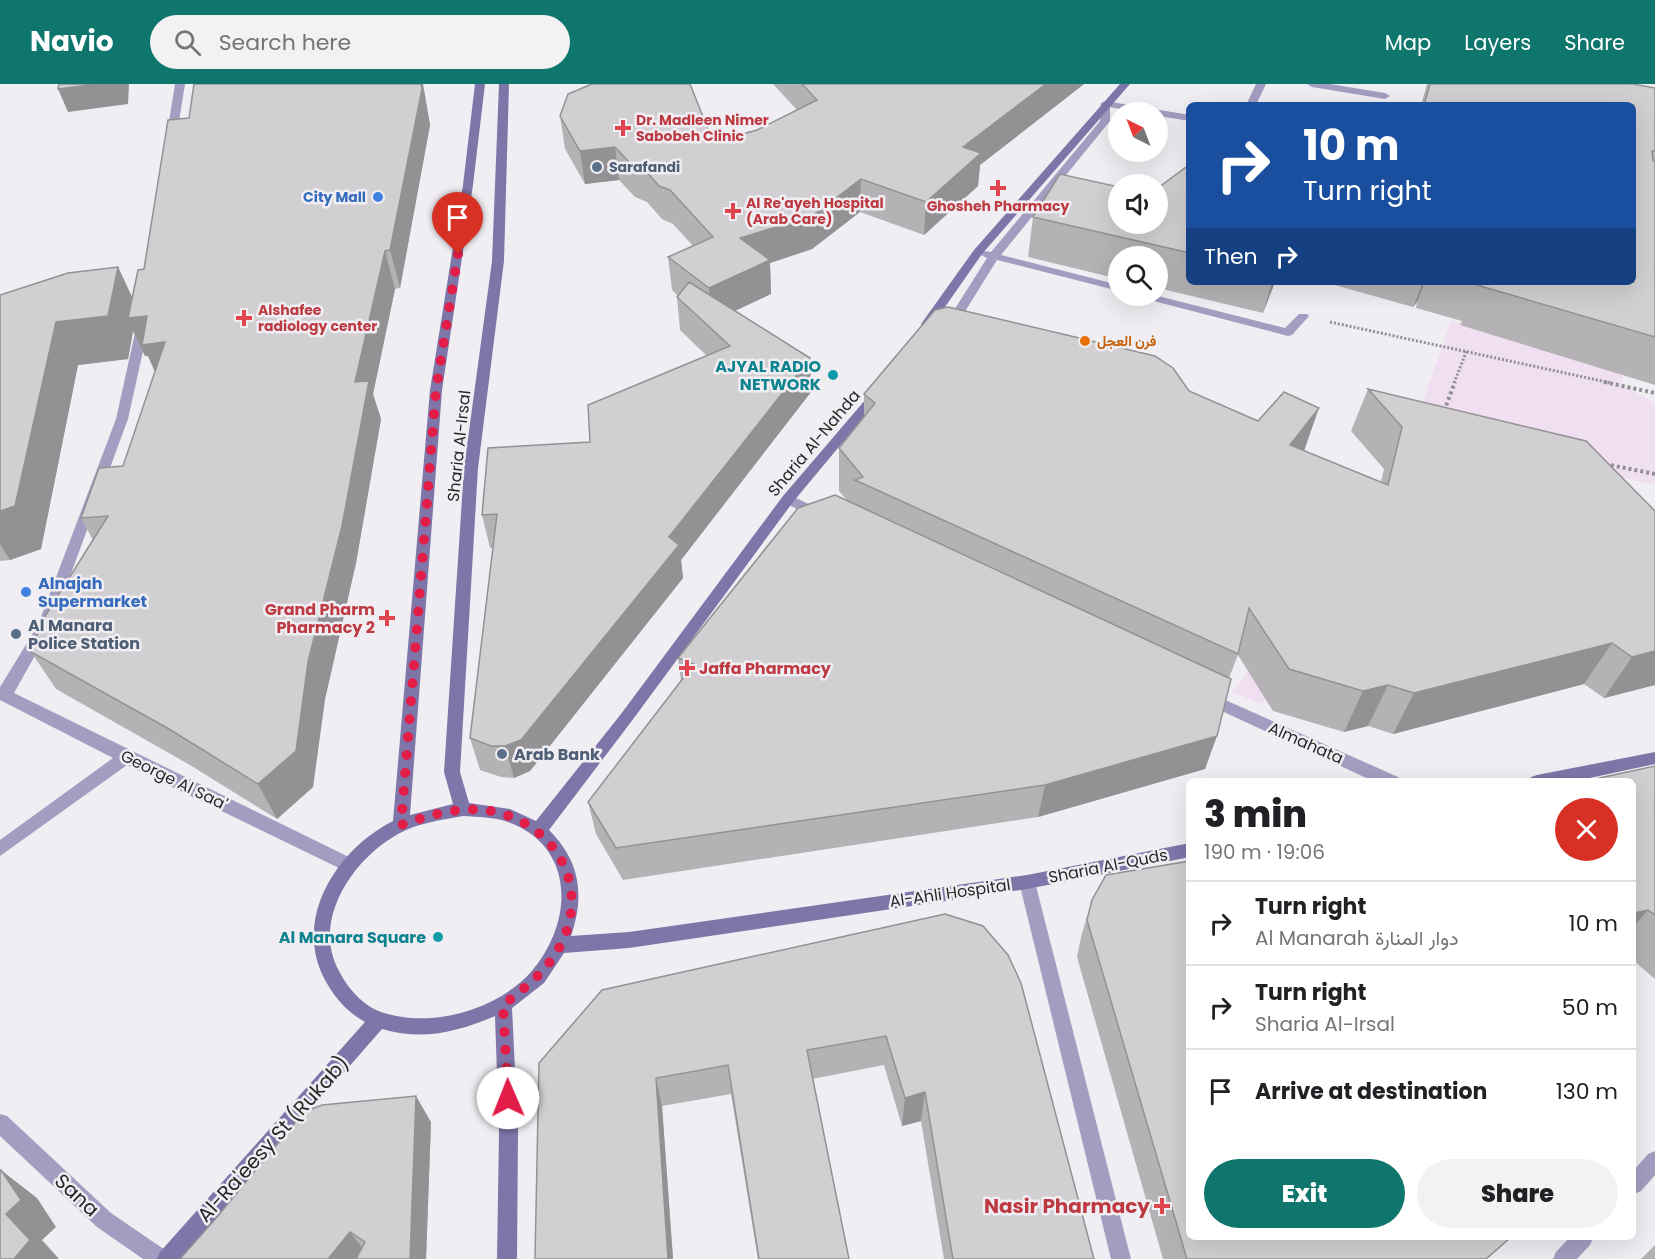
<!DOCTYPE html>
<html lang="en">
<head>
<meta charset="utf-8">
<style>
  body { margin:0; font-family:Poppins,Vazirmatn,sans-serif; background:#f2f2f2; color:#202124; height:100vh; display:flex; flex-direction:column; font-size:22px; white-space:nowrap }
  * { box-sizing:border-box; margin:0 }
  p { font-size:20px; color:#757577 }
  .icon { flex:none; width:33px; height:33px; fill:none; stroke:currentColor; stroke-width:2; stroke-linecap:round; stroke-linejoin:round }
  .map { position:relative; flex:1; overflow:hidden }
  .panel { position:absolute; left:1186px; top:694px; width:450px; height:462px; display:flex; flex-direction:column; background:#fff; border-radius:9px; box-shadow:0 6px 24px #0002 }
  .panel>* { flex:none }
  .guide { position:absolute; left:1186px; top:18px; width:450px; height:183px; border-radius:9px; box-shadow:0 6px 24px #0002; background:#1a4fa0; color:#fff; overflow:hidden }
  .needle { width:39px; rotate:318deg }
  .controls { position:absolute; left:1108px; top:18px; display:grid; gap:12px }
  .controls a { display:grid; place-items:center; width:60px; height:60px; border-radius:50%; background:#fff; box-shadow:0 6px 24px #0002; font-size:30px }
  .pin { position:absolute; display:grid; place-items:center; width:51px; height:51px; color:#fff; margin:-62px -26px; border-radius:50% 50% 50% 0; rotate:-45deg; box-shadow:0 0 6px #0007 }
  .pin .icon { rotate:45deg }
  .me { position:absolute; width:66px; margin:-33px; rotate:359deg; stroke-linejoin:round; filter:drop-shadow(0 0 4px #0008) }
  .turn { display:flex; align-items:center; gap:21px; height:126px; padding:0 18px; font-size:27px }
  .turn .icon { width:78px; height:78px; stroke-width:2.5 }
  .turn b { display:block; font-size:42px; line-height:51px }
  .then { display:flex; align-items:center; height:57px; padding:0 18px; background:#0003; gap:12px; font-size:22px }
  .round { display:grid; place-items:center; flex:none; width:63px; height:63px; border-radius:32px; background:#f2f2f2 }
  .head { display:flex; align-items:center; justify-content:space-between; height:102px; padding:0 18px }
  h1 { font-size:36px; font-weight:800; line-height:45px }
  .primary-button { display:flex; gap:12px; margin-top:auto; padding:12px 18px }
  .primary-button a { flex:1; height:69px; border-radius:36px; background:#0f766e; color:#fff; font-size:24px; font-weight:800; line-height:69px; text-align:center }
  .primary-button a+a { background:#f2f2f2; color:#202124 }
  ul { padding:0; list-style:none }
  li { display:flex; align-items:center; gap:18px; height:84px; padding:0 18px; border-top:2px solid #e0e0e0 }
  li div { flex:1 }
  li b { display:block; font-size:22px }
  li em { font-style:normal }
  header { display:flex; align-items:center; gap:36px; box-sizing:border-box; height:84px; padding:0 30px; background:#0f766e; color:#fff }
  header strong { font-size:28px }
  nav { display:flex; gap:33px; margin-inline-start:auto; font-size:21px }
  .search { width:420px; height:54px; background:#f2f2f2; display:flex; align-items:center; gap:15px; box-sizing:border-box; padding:0 21px; border-radius:33px; color:#757577; font-size:22px }
  .map>svg:first-child { display:block }
  .commercial { fill:#f0dff1 }
  .lines { fill:none; stroke-linecap:round; stroke-linejoin:round }
  .path-far1 { stroke:#908f91; stroke-width:3; stroke-dasharray:2 2; stroke-linecap:butt }
  .path { stroke:#908f91; stroke-width:4; stroke-dasharray:3 3; stroke-linecap:butt }
  .service { fill:#a29ec1; fill-rule:evenodd }
  .minor { fill:#a29ec1; fill-rule:evenodd }
  .secondary { fill:#7e76a9; fill-rule:evenodd }
  .wall { fill:#b5b2b5 }
  .shaded-wall { fill:#939193 }
  .building { fill:#d2cfd2; stroke:#939193; stroke-width:1.5 }
  .route { stroke:#e11d48; stroke-width:10; stroke-dasharray:0 18 }
  .health-dot { fill:#e0444e; stroke:#f0eef2; stroke-width:2 }
  .service-dot { fill:#5c6f8a; stroke:#f0eef2; stroke-width:2 }
  .shop-dot { fill:#3f7fe0; stroke:#f0eef2; stroke-width:2 }
  .food-dot { fill:#e8710a; stroke:#f0eef2; stroke-width:2 }
  .culture-dot { fill:#0f9aa8; stroke:#f0eef2; stroke-width:2 }
  .labels { text-anchor:middle; dominant-baseline:central; stroke-width:5; stroke-linejoin:round; paint-order:stroke }
  .far-health-label { font-size:14px; font-weight:bold; fill:#be3a42; stroke:#f0eef2; text-anchor:start }
  .far-service-label { font-size:14px; font-weight:bold; fill:#4e5e75; stroke:#f0eef2; text-anchor:start }
  .far-shop-label { font-size:14px; font-weight:bold; fill:#366cbe; stroke:#f0eef2; text-anchor:end }
  .far-food-label { font-size:14px; font-weight:bold; fill:#c56008; stroke:#f0eef2; text-anchor:start }
  .culture-label { font-size:16px; font-weight:bold; fill:#0d838f; stroke:#f0eef2; text-anchor:end }
  .street-label { font-size:16px; fill:#282829; stroke:#f0eef2 }
  .shop-label { font-size:16px; font-weight:bold; fill:#366cbe; stroke:#f0eef2; text-anchor:start }
  .health-label { font-size:16px; font-weight:bold; fill:#be3a42; stroke:#f0eef2; text-anchor:end }
  .service-label { font-size:16px; font-weight:bold; fill:#4e5e75; stroke:#f0eef2; text-anchor:start }
  .near-street-label { font-size:20px; fill:#282829; stroke:#f0eef2 }
  .near-health-label { font-size:20px; font-weight:bold; fill:#be3a42; stroke:#f0eef2; text-anchor:end }
</style>
</head>
<body>
<header>
<strong>Navio</strong>
<div class="search"><svg class="icon" aria-label="search" viewBox="0 0 24 24"><circle cx="10" cy="10" r="6"/><path d="M15 15l6 6"/></svg>Search here</div>
<nav><a>Map</a><a>Layers</a><a>Share</a></nav>
</header>
<div class="map">
<svg width="1655" height="1175" viewBox="0 0 1655 1175">
  <rect width="100%" height="100%" fill="#f0eef2"/>
  <path class="commercial" d="M1451,237l174,37 -3,27 33,18v78l-3,3 -209,-43 -29,63 -152,200 -30,-12 137,-177 46,-92z"/>
  <g class="lines">
    <path class="path-far1" d="M1330,238l281,61
      M1454,299l13,-33"/>
    <path class="path" d="M1604,298l51,11
      M1444,327l11,-29
      M1605,380l50,10"/>
    <path class="service" d="M1256,0h10l-10,21h-10z
      M1307,0h23l55,9 5,3 -5,3 -73,-12z
      M1102,18l8,2v17l-109,134 118,30v6l-122,-31 -41,66h-8l-2,-3 41,-65 -8,-4 6,-3 6,1 109,-131z
      M1140,212h18l127,32 14,-14h8l2,2 -17,19 -4,1 -146,-38z"/>
    <path class="minor" d="M175,0h10l-9,56 -5,3 -5,-3z
      M1105,17l85,14v6l-32,-5v-4h-18l-38,-6 -2,-2z
      M143,236l6,4 -21,95 -76,206 -38,68 341,167 2,5 -2,5 -6,2 -6,-2 -216,-105 -127,91v-16l113,-82 -113,-58v-13l38,-62 78,-206 21,-95z
      M788,410l37,18 2,3 -7,5 -5,-2 -32,-16 -2,-3z
      M1205,607l193,86 2,5h-25l-175,-81 -3,-4 3,-4z
      M1027,791l6,2 2,5 96,377h-20l-92,-377 2,-5z
      M0,1030l7,2 104,97 57,39 3,7h-28l-46,-32 -97,-91z
      M1655,1067v24l-14,16 -7,3v-24l14,-16z
      M1569,1154h24l-3,7 -13,14h-24l3,-7z"/>
    <path class="secondary" d="M475,0h10l-12,101 -31,205 -32,425 43,-11 -9,-32 20,-304 28,-207 7,-177h10l-5,177 -26,207 -18,304 9,31 41,6 26,12 85,-107 162,-218 89,-104h8l2,3 -89,107 -162,220 -82,108c31,31 36,65 22,106l58,-4 398,-57 163,-32v14l-163,32 -398,59 -65,5 -20,30 -32,25 6,124 -1,127h-20l2,-127 -4,-116c-38,16 -72,25 -113,13l-201,230h-24l3,-7 205,-230c-18,-10 -30,-24 -40,-42 -33,-61 12,-131 68,-159l37,-431 33,-205zM463,732c15,1 31,1 45,6 69,25 65,102 23,150 -34,38 -98,56 -147,41 -20,-6 -36,-24 -45,-42 -28,-51 14,-112 59,-137 20,-11 43,-14 65,-18z
      M1120,0h10l-148,170 -51,73h-8l-2,-3 53,-74z
      M1655,668v12l-84,18h-42l2,-5 6,-2z"/>
  </g>
  <path class="wall" d="M773,0h311l-104,81 -2,21 -54,49 -64,-23 -48,37 -42,14 1,31 -36,17 75,47 1,34 -130,168 2,18 -153,193 -16,7 -13,-1 -21,-7 -10,-32 23,-190h-3l-8,-33 108,-73 117,-86 -27,-26 -3,-33 1,-1 -6,-6 -4,-33 25,-11 -20,-22 -11,-5 -15,-17 -12,-5 -16,-17 -34,4 -20,-35 -5,-33 153,26 44,-12 40,-20z
    M1427,0h206l22,4v297l-195,-60 2,-4 -46,-13 1,-6 -4,5 -89,-25h310v-177h-213z
    M424,6l6,35 -30,163 -5,1 -22,105 8,25 -25,144 -31,136 -12,88 -36,32 -87,-54 -134,-76 -25,-37 62,-112 -12,-22 42,-52 32,-94 -7,-16h-3l-12,-25 -5,28 -50,6 -37,184 -31,11 -10,1v-266l118,-28 14,30 12,-28z
    M1190,81v117h85l-12,31 -105,-25v-32h-39v23l-91,-22 5,-40 86,7z
    M1368,305l287,122v174l-51,13 -20,-14 -191,50 -25,-8 -24,6 -71,-21 -35,-56 -9,23 -24,91 -167,48 -415,63 -27,-46 -8,-32 93,-121 -3,-23 168,-159 -7,-8v-43l25,-31v-23l325,-3 115,60 77,31 3,-13 -33,-38z
    M1655,682v213l-21,-18v-179z
    M1092,816l98,338 296,21h-323l-86,-302 4,-20z
    M945,830l149,345h-150l-23,-138 -19,5 -18,-61 -72,14 37,180h-91l-27,-165 -69,12 11,153h-138l4,-196z
    M431,1038l-5,137h-246z
    M1655,1161v14h-14z"/>
  <path class="shaded-wall" d="M98,0h31l-1,20 -60,8 -10,-23z
    M421,0h2l1,6 6,35 -30,163 -10,-38z
    M1046,0h38l-104,81 -2,21 -54,49 2,-33 37,-55z
    M615,63l4,33 -34,4 -5,-33z
    M861,95l-1,33 -48,37 -42,14 1,31 -60,28 -2,-34 31,-50z
    M385,167l10,38 -22,105 8,25 -25,144 -31,136 -12,88 -36,32 -19,-35 50,-122 47,-280z
    M118,183l20,43 9,6 18,26 -5,41 -12,-27h-3l-12,-25 -5,28 -50,6 -37,184 -31,11 -10,-16v-33l56,-189z
    M1272,198h3l-12,31z
    M1423,198h2l-8,20 -4,5z
    M810,274l1,34 -130,168 2,18 -153,193 -16,7 -9,-32z
    M1319,324l-15,43 -14,-6z
    M1612,559l-28,41 -191,50 21,-41z
    M1655,567v34l-51,13 28,-41z
    M1388,601l-20,41 -24,6 19,-41z
    M1217,652l-12,33 -167,48 7,-32z
    M1648,826l-14,16v-13z
    M656,994l6,28 11,153h-5z
    M925,1008l-4,29 -19,5 3,-28z
    M416,1012l15,26 -5,137h-16z
    M1,1086l36,28 19,29 -14,13 17,19h-45l-8,-45z
    M350,1148l18,23 -3,4h-37z"/>
  <path class="building" d="M59,0h39l-40,5z
    M194,0h227l1,5 -32,161 -5,1 -30,131 14,-1 -27,145 -34,136 -12,89 -38,33 -89,-55 -138,-77 11,-31 66,-105 -27,2 18,-50 24,-2 42,-124 -23,3 5,-29 -19,2 10,-48 6,-1 24,-149 21,-2z
    M592,0h98l23,58 44,-12 60,-30 -15,-16h244l-83,63 18,6 -55,49 -65,-23 -49,37 -72,22 30,22 -61,28 -41,-31 45,-20 -43,-47 -11,-4 -15,-17 -13,-5 -16,-17 -35,4 -20,-35 8,-22z
    M1430,0h203l22,4v63h-3l1,10h2v176l-178,-52 2,-3h155v-177h-210z
    M1189,81l1,88 -157,-36 27,-43 59,13v37h39v-36z
    M118,183l-10,49 -52,6 -41,184 -15,5v-216l68,-22z
    M689,198l121,76 -141,179 10,8 -158,195 -16,6h-14l-21,-8 27,-224 -15,1 6,-67 102,-6 -2,-37 142,-59 -53,-49z
    M948,223l207,49 18,12 16,23 69,30 26,-29 35,16 -29,37 98,40 14,-58 -34,-38 218,52 69,70v140l-23,6 -20,-14 -198,50 -26,-8 -25,6 -74,-22 -40,-61 -11,46 -383,-174 8,-3 -24,-29 36,-45 -11,-9 71,-84z
    M835,411l396,184 -14,57 -172,49 -429,63 -28,-46 106,-138 -16,-6 120,-150z
    M1655,682v149l-7,-5 -14,3v-131h-53z
    M1190,777v377h320l-24,21h-299l-100,-339 5,-20 14,-25z
    M945,830l38,12 25,29 13,28 73,276h-141l-28,-167 -20,6 -19,-62 -79,14 42,209h-90l-31,-194 -72,13 12,181h-133l4,-196 63,-73z
    M416,1012l-6,163h-54l9,-17 -15,-10 -22,27h-148l37,-42 87,-105 18,-7z
    M1,1086l20,30 -15,14 24,26 -16,19h-14v-88z"/>
  <g class="lines">
    <path class="route" d="M458,170l-22,136 -35,435c29,-10 59,-19 90,-14 64,12 101,75 69,135 -13,25 -35,42 -57,59l5,93"/>
  </g>
  <g class="health-dot">
    <path d="M620 35h6v6h6v6h-6v6h-6v-6h-6v-6h6z"/>
    <path d="M995 95h6v6h6v6h-6v6h-6v-6h-6v-6h6z"/>
    <path d="M730 118h6v6h6v6h-6v6h-6v-6h-6v-6h6z"/>
    <path d="M241 225h6v6h6v6h-6v6h-6v-6h-6v-6h6z"/>
    <path d="M384 525h6v6h6v6h-6v6h-6v-6h-6v-6h6z"/>
    <path d="M684 575h6v6h6v6h-6v6h-6v-6h-6v-6h6z"/>
    <path d="M1159 1113h6v6h6v6h-6v6h-6v-6h-6v-6h6z"/>
  </g>
  <g class="service-dot">
    <circle cx="597" cy="83" r="6"/>
    <circle cx="16" cy="550" r="6"/>
    <circle cx="502" cy="670" r="6"/>
  </g>
  <g class="shop-dot">
    <circle cx="378" cy="113" r="6"/>
    <circle cx="26" cy="508" r="6"/>
  </g>
  <circle class="food-dot" cx="1085" cy="257" r="6"/>
  <g class="culture-dot">
    <circle cx="833" cy="291" r="6"/>
    <circle cx="438" cy="853" r="6"/>
  </g>
  <g class="labels">
    <g class="far-health-label">
      <text x="636" y="36">Dr. Madleen Nimer<tspan x="636" dy="16">Sabobeh Clinic</tspan></text>
      <text x="746" y="119">Al Re'ayeh Hospital<tspan x="746" dy="16">(Arab Care)</tspan></text>
      <text x="998" y="122" text-anchor="middle">Ghosheh Pharmacy</text>
      <text x="258" y="226">Alshafee<tspan x="258" dy="16">radiology center</tspan></text>
    </g>
    <g class="far-service-label">
      <text x="609" y="83">Sarafandi</text>
    </g>
    <g class="far-shop-label">
      <text x="366" y="113">City Mall</text>
    </g>
    <g class="far-food-label">
      <text x="1097" y="257">فرن العجل</text>
    </g>
    <g class="culture-label">
      <text x="821" y="282">AJYAL RADIO<tspan x="821" dy="18">NETWORK</tspan></text>
      <text x="426" y="853">Al Manara Square</text>
    </g>
    <g class="street-label">
      <text transform="translate(814 359) rotate(-50)">Sharia Al-Nahda</text>
      <text transform="translate(459 362) rotate(-84)">Sharia Al-Irsal</text>
      <text transform="translate(1306 659) rotate(24)">Almahata</text>
      <text transform="translate(174 696) rotate(26)">George Al Saa'</text>
      <text transform="translate(1108 782) rotate(-11)">Sharia Al-Quds</text>
      <text transform="translate(950 809) rotate(-8)">Al-Ahli Hospital</text>
    </g>
    <g class="shop-label">
      <text x="38" y="499">Alnajah<tspan x="38" dy="18">Supermarket</tspan></text>
    </g>
    <g class="health-label">
      <text x="375" y="525">Grand Pharm<tspan x="375" dy="18">Pharmacy 2</tspan></text>
      <text x="699" y="584" text-anchor="start">Jaffa Pharmacy</text>
    </g>
    <g class="service-label">
      <text x="28" y="541">Al Manara<tspan x="28" dy="18">Police Station</tspan></text>
      <text x="514" y="670">Arab Bank</text>
    </g>
    <g class="near-street-label">
      <text transform="translate(273 1055) rotate(-48)">Al-Ra'eesy St (Rukab)</text>
      <text transform="translate(77 1111) rotate(43)">Sana</text>
    </g>
    <g class="near-health-label">
      <text x="1150" y="1122">Nasir Pharmacy</text>
    </g>
  </g>
</svg>
<div class="controls">
<a><svg class="needle" viewBox="-14 -14 28 28"><path d="M0-13l5 13h-10z" fill="#e53935"/><path d="M0 13l5-13h-10z" fill="#757577"/></svg></a>
<a><svg class="icon" aria-label="sound" viewBox="0 0 24 24"><path d="M4 9h4l5-4v14l-5-4H4zM17 9q2 3 0 6"/></svg></a>
<a><svg class="icon" aria-label="search" viewBox="0 0 24 24"><circle cx="10" cy="10" r="6"/><path d="M15 15l6 6"/></svg></a>
</div>
<div class="pin" style="left:458px;top:170px;background:#d93025"><svg class="icon" aria-label="arrive" viewBox="0 0 24 24"><path d="M6 21V4h12l-3 4 3 4H6"/></svg></div>
<svg class="me" style="left:508px;top:1014px" viewBox="-20 -20 40 40"><circle r="19" fill="#fff"/><path d="M0-13L10 11 0 6-10 11z" fill="#e11d48"/></svg>
<div class="guide">
<div class="turn"><svg class="icon" aria-label="right" viewBox="0 0 24 24"><path d="M7 20v-9h11M14 6l5 5-5 5"/></svg><div><b>10 m</b>Turn right</div></div>
<div class="then">Then<svg class="icon" aria-label="right" viewBox="0 0 24 24"><path d="M7 20v-9h11M14 6l5 5-5 5"/></svg></div>
</div>
<section class="panel">
<div class="head"><div><h1>3 min</h1><p>190 m · 19:06</p></div><a class="round" style="background:#d93025;color:#fff"><svg class="icon" aria-label="close" viewBox="0 0 24 24"><path d="M6 6l12 12M18 6L6 18"/></svg></a></div>
<ul>
<li><svg class="icon" aria-label="right" viewBox="0 0 24 24"><path d="M7 20v-9h11M14 6l5 5-5 5"/></svg><div><b>Turn right</b><p>Al Manarah دوار المنارة</p></div><em>10 m</em></li>
<li><svg class="icon" aria-label="right" viewBox="0 0 24 24"><path d="M7 20v-9h11M14 6l5 5-5 5"/></svg><div><b>Turn right</b><p>Sharia Al-Irsal</p></div><em>50 m</em></li>
<li><svg class="icon" aria-label="arrive" viewBox="0 0 24 24"><path d="M6 21V4h12l-3 4 3 4H6"/></svg><div><b>Arrive at destination</b></div><em>130 m</em></li>
</ul>
<div class="primary-button"><a>Exit</a><a>Share</a></div>
</section>
</div>
</body>
</html>
